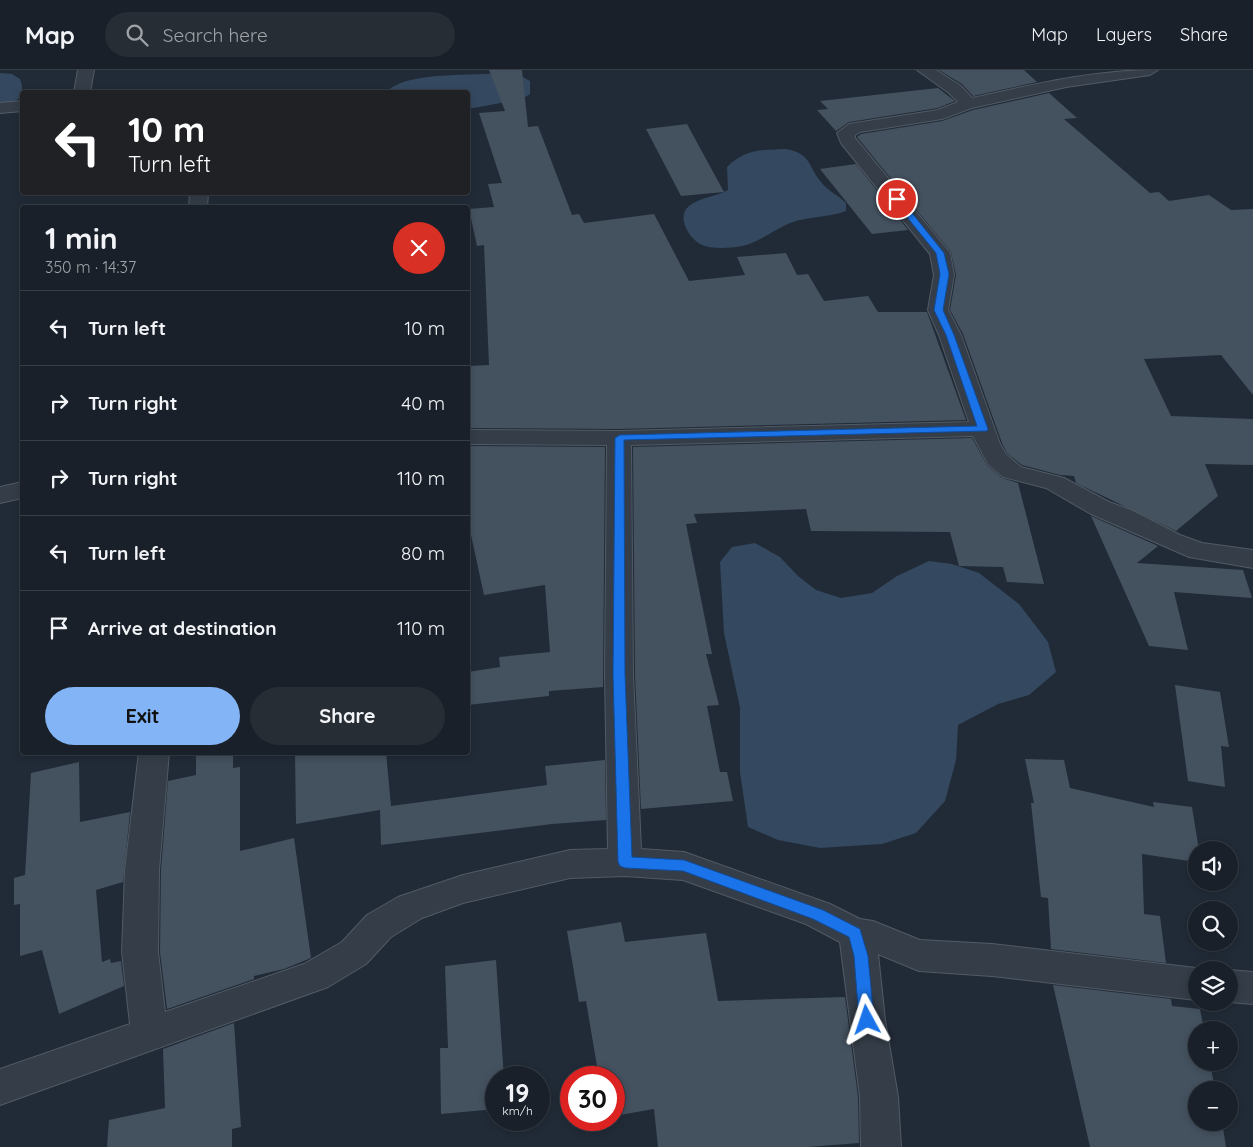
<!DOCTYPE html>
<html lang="en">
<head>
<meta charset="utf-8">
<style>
  body { margin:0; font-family:Quicksand,sans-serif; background:#262d35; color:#f1f3f6; height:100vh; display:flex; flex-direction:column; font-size:19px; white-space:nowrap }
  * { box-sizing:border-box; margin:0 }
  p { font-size:16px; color:#9fa3a8 }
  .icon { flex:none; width:28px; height:28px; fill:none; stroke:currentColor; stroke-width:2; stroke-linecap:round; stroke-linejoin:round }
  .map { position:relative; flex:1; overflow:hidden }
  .side { position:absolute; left:20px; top:135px; width:450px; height:550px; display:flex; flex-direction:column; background:#192029; border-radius:5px; box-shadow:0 2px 8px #0003,0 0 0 1px #373e46 }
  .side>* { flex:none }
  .banner { position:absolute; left:20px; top:20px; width:450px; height:105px; border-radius:5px; box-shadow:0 2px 8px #0003,0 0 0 1px #373e46; background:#202124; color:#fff; overflow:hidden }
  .tools { position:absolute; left:1188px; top:771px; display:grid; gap:10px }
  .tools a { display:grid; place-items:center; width:50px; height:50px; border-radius:50%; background:#192029; box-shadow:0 2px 8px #0003,0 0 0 1px #373e46; font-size:25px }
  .speed { position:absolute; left:485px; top:996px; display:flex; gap:10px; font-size:25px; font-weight:700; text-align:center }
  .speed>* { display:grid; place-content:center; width:65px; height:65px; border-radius:50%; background:#192029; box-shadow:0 2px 8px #0003,0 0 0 1px #373e46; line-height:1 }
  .speed small { font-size:12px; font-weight:400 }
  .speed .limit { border:8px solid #d22; background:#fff; color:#111 }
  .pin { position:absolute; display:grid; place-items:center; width:42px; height:42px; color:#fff; margin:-21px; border:2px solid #fff; border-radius:50%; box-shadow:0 1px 5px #0007 }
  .me { position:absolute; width:55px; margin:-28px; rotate:355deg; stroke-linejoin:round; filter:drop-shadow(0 0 4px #0008) }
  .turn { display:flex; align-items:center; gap:18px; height:105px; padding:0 25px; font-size:22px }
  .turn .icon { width:65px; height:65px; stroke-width:2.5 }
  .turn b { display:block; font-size:35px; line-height:42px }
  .round { display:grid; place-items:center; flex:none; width:52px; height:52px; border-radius:26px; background:#262d35 }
  .summary { display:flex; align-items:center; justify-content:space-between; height:85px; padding:0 25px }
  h1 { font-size:30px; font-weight:800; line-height:38px }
  .primary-button { display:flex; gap:10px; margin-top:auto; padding:10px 25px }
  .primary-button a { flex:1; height:58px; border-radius:30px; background:#82b4f6; color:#111; font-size:20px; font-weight:800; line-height:58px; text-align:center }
  .primary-button a+a { background:#262d35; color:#f1f3f6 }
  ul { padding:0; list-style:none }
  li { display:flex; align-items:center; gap:15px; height:75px; padding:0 25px; border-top:1px solid #373e46 }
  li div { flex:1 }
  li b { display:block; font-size:19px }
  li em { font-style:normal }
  header { display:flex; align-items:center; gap:30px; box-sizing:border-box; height:70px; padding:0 25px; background:#192029; border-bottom:1px solid #373e46 }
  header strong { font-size:24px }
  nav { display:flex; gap:28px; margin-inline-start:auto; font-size:18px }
  .search { width:350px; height:45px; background:#262d35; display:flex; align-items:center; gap:12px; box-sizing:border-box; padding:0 18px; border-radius:28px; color:#9fa3a8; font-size:19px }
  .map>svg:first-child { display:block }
  .water { fill:#34485f }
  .building { fill:#44515f }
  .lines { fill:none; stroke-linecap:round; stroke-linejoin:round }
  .street-casing { stroke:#515b66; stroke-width:2 }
  .street { fill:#343d48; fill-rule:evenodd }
  .route { fill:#1a73e8; stroke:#114b97 }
</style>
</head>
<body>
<header>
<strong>Map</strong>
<div class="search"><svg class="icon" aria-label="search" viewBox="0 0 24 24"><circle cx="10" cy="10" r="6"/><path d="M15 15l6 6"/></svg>Search here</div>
<nav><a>Map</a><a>Layers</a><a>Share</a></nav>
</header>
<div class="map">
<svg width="1253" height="1077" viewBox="0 0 1253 1077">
  <rect width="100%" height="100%" fill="#212b37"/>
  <path class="water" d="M0,3l12,1 8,5c7,18 -4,24 -20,29z
    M503,3l16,2 11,6v13l-8,5 -54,10v-17h-81c17,-21 89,-16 116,-19z
    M786,79c26,5 21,16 35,33 7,9 17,13 25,21v8c-18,7 -38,5 -56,12 -17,7 -30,19 -48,23 -12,2 -30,4 -42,-2 -11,-6 -24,-27 -11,-38 11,-9 27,-9 39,-16l-1,-23c18,-18 35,-17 59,-18z
    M755,473l25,14 18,19 18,14 25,8 31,-5 25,-17 32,-15 23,3 27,9 40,31 29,38 8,30 -27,23 -31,9 -40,21 -2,35 -11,41 -29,32 -34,11 -62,4 -42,-8 -30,-13 -8,-55v-64l-16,-75 -4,-71 12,-15z"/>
  <path class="building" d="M489,0h33l6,57 10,-1 34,89 7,-1 5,9 70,-9 35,67 56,-6 -8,-18 49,-4 11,22 11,-1 16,27 44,-5 10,16h49l39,108 -347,9 -151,-1v-62l21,-1 -5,-120 -7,1 -8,-37 25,-2 -6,-23 14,-1 -23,-70 26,-2z
    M939,0h85l13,12 -64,14 -11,-12z
    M938,18l17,13 -17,7 -89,14 -13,9 -19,-21 11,-1 -8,-8z
    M1049,23l28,25 -13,1 86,74 9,-1 10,9 40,-6 22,15 22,-1v186l-32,-40 -77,4 27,57 82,3v46l-48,-1 13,32 -42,35 -100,-48 -2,-7 -14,-1 -38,-10 -15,-12 -5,-10 -39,-109 -13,-24 6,-35 -5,-23 -94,-115 4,-3 81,-13 31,-11z
    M687,54l37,68 -43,4 -35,-67z
    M856,94l52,66 -36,4 -52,-65z
    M972,368l15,27 15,13 16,5 26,101 -37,-2 -4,-15 -44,-1 -9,-34 -139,-1 -5,-22 -112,5 3,9 -11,1 26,130h-6l13,51 -12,1 13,66h7l6,29 -92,8 -6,-135 -2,-227z
    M468,376l137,1 -2,240 -54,4v5l-81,9v-33l32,-5 -1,-10 51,-5 -5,-67 -61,10 -16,-74z
    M1091,446l67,30 -21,17 106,7 9,28 -78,-6 14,58 -39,-4z
    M1175,615l45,7 9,55 -8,-1 4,41 -37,-6z
    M196,682h37v16l7,-1v84l54,-13 17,120 -27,11 -30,7v3l-87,30 -7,-57 1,-82 7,-89 28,-6z
    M295,682h91l5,54 156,-21 -2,-19 60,-6 1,60 -54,4 -171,21 -1,-35 -84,14z
    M1025,689l39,1 6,28 84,19 -1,-5 39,5 7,43h-3v12l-54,-8 2,60 16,2 6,47 -115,-14 -3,-51 -7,-1 -10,-94h3z
    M79,692l1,60 50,-10 -7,70 -27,8 6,72 8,-3 1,4 10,-2 3,25 -65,28 -17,-64 -22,6v-52l-6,1v-27l11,-3 6,-102z
    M621,852l4,20 81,-9 12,68 127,-4 13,100 1,46 -51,4h-150l-4,-38 -40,7v-38h-15l-13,-77 -7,1 -12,-71z
    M496,890l8,118h-8v31l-55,5 -1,-66h8l-3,-82z
    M1053,915l118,14 1,7 28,3 4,21h-8v32h14l5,28h-19v32h26l4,25h-136z
    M234,953l7,104 -9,2v18h-125l2,-27 56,-12 -2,-59z"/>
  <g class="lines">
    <defs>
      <path id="street" d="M78,0h16l-4,22h-16z
        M917,0h19l25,16 11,12c64,-14 120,-28 186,-28l-8,5 -84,12 -94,21 -30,11 -82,13 -5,3v3l95,115 4,22 -6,35 13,25 39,109 6,10 15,13 43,11 45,24 22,8 49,25 22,8 51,7v18l-64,-11 -98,-43 -45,-26 -43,-11 -15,-13 -15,-28 -342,9 2,229 8,175 43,3 146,52 30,15 13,2 47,19 72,4 204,24 6,2h-6v30l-204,-24 -73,-5 -41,-17 7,66 13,77 3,50h-40l-1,-50 -20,-155 -34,-18 -123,-44 -58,-4 -55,2 -107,25 -41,15 -31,19 -25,27 -38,23 -328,118v-36l130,-45 -8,-72 3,-82 14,-118h30l-10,118 -1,82 7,60 139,-48 38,-22 25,-27 31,-18 65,-22 107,-25 38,-1 -3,-175 2,-229 -139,-1v-14l151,1 350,-9 -30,-87 -11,-25 6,-35 -4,-21 -89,-111 -4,-10 12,-9 89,-14 20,-8 -9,-9z
        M22,31v10l-22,2v-10z
        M190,122h18l-1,16h-18z
        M22,412v16l-22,5v-16z
        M1229,900l24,2v32l-24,-2z"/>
    </defs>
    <use href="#street" class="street-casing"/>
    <use href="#street" class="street"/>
  </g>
  <path class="route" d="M894,128h6l44,55 5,21 -6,36 11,25 34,94 -1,2 -363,9 1,234 7,183 52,3 139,50 37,19 8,27 6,64 -2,5 -5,2 -6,-2 -2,-5 -5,-64 -5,-19 -36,-18 -130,-48 -58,-3 -5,-2 -2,-4 -5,-188 2,-236 5,-3 357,-9 -31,-91 -12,-25 6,-36 -4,-21 -42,-52z"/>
</svg>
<div class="tools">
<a><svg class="icon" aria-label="sound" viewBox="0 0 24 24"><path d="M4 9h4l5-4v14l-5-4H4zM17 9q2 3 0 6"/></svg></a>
<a><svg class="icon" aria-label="search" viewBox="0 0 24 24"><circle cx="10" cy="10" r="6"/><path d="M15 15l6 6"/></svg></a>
<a><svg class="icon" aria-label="layers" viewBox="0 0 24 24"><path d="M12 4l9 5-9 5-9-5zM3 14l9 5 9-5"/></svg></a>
<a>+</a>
<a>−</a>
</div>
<div class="speed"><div>19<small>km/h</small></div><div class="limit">30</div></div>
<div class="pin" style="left:897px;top:129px;background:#d93025"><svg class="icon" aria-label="arrive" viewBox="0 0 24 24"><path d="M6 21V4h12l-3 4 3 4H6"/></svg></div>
<svg class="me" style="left:867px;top:950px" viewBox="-20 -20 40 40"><path d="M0-17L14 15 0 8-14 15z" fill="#1a73e8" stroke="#fff" stroke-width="4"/></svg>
<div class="banner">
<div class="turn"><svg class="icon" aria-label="left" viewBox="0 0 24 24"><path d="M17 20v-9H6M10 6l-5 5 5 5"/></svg><div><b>10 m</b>Turn left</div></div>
</div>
<section class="side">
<div class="summary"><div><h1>1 min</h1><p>350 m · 14:37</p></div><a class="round" style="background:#d93025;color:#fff"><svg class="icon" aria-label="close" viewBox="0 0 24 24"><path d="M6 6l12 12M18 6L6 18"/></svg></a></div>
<ul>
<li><svg class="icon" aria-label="left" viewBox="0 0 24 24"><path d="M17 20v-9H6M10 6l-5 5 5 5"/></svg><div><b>Turn left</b></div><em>10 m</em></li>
<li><svg class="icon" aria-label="right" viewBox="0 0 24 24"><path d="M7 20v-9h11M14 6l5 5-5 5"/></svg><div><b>Turn right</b></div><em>40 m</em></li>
<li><svg class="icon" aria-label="right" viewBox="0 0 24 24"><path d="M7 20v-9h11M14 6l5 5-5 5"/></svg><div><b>Turn right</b></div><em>110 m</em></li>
<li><svg class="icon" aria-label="left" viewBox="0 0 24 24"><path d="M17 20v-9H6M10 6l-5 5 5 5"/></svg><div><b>Turn left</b></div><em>80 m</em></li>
<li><svg class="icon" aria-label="arrive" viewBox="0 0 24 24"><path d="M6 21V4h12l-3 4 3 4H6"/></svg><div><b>Arrive at destination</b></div><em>110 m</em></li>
</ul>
<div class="primary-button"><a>Exit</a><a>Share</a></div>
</section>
</div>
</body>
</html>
